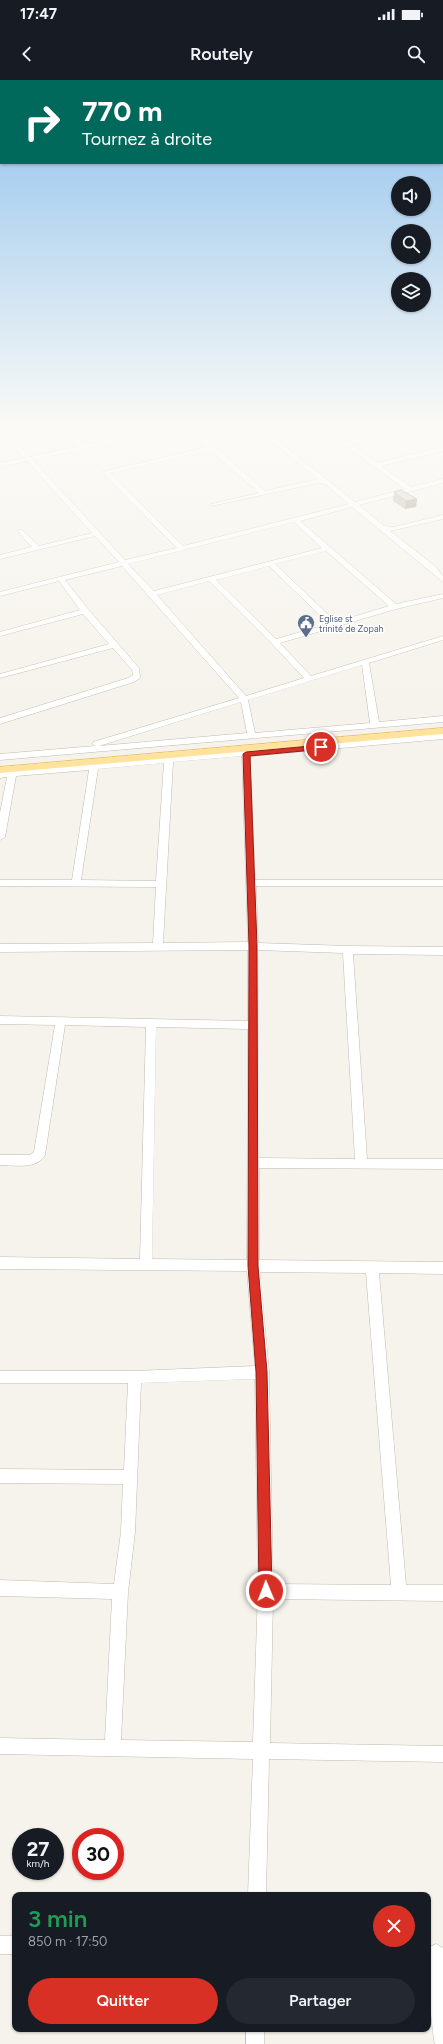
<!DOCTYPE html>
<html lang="fr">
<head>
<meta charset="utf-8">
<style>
  body { margin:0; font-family:Figtree,sans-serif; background:#242831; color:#f1f3f6; height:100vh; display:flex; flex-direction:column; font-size:15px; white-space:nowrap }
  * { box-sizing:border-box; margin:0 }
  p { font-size:13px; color:#9ea1a6 }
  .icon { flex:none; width:22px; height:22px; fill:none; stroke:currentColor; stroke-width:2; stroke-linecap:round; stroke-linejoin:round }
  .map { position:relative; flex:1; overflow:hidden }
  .sheet { position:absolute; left:12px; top:1812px; width:419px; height:140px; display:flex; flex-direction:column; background:#171b24; border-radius:8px; box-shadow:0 1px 3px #0004 }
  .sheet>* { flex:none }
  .hud { position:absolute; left:0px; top:0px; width:443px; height:84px; box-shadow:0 1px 3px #0004; background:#00695c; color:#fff; overflow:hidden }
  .tools { position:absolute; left:391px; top:96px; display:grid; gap:8px }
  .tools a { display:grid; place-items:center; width:40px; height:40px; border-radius:50%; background:#171b24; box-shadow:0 1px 3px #0004; font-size:20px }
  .speed { position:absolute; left:12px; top:1748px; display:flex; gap:8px; font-size:20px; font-weight:700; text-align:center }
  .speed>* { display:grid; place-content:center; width:52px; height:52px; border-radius:50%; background:#171b24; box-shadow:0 1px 3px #0004; line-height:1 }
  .speed small { font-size:10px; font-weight:400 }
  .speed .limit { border:6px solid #d22; background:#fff; color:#111 }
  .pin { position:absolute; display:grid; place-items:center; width:34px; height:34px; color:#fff; margin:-17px; border:2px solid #fff; border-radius:50%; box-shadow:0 1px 4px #0007 }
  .me { position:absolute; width:44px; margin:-22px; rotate:359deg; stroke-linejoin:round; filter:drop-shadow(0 0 3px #0008) }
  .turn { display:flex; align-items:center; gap:14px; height:84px; padding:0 16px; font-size:18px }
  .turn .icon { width:52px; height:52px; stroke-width:2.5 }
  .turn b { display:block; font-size:28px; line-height:34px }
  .round { display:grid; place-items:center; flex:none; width:42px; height:42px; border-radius:21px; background:#242831 }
  .overview { display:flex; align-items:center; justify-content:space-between; height:68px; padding:0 16px }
  h1 { font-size:24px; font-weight:600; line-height:30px; color:#1e9e55 }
  .cta { display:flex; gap:8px; margin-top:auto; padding:8px 16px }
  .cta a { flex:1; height:46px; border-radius:24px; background:#d93025; color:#fff; font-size:16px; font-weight:600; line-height:46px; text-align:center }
  .cta a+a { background:#242831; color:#f1f3f6 }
  .status { display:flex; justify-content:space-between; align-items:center; height:28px; padding:0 20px; background:#171b24; direction:ltr }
  .status svg { height:11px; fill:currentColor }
  header { display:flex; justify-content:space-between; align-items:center; height:52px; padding:0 16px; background:#171b24; font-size:18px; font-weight:600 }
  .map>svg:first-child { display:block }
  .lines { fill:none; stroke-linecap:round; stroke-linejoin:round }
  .minor-casing { stroke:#c2bbae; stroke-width:1 }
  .major-casing { stroke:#e6c16a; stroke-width:1 }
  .minor { fill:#fff; fill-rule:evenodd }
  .major { fill:#ffe39c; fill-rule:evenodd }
  .wall { fill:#bab2a6 }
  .shaded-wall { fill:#979187 }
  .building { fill:#d8cfc1; stroke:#979187 }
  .route { fill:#d93025; stroke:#8d1f18 }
  .labels { text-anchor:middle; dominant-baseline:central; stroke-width:3; stroke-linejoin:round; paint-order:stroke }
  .far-service-label { font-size:9px; fill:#4e5e75; stroke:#fff; text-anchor:start }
</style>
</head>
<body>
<div class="status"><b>17:47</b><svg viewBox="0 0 49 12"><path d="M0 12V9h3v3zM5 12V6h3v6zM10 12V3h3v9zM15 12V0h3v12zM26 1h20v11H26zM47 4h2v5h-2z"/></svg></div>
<header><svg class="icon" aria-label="back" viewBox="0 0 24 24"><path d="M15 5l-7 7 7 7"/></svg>Routely<svg class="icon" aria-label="search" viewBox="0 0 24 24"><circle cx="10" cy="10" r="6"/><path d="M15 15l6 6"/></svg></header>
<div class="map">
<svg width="443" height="1964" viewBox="0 0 443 1964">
  <rect width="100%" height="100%" fill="#f6f3ec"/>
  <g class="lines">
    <defs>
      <path id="minor" d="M58,344h6l20,21 95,-21h10l76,67 53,-12 -67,-55h6l11,8 40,-8h14l25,17 77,-17h10l-3,2 -80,18 26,19 66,-16v4l-62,15 30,21 32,-8v4l-84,22 25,21 10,1 49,-12v4l-53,12 45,35 8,10v6l-91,-75 -52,14 96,83 47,-10v4l-47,11 -116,34 31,33 132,-40v4l-74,23 10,59 64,-6v6l-443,38v-6l95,-8 -3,-2 1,-2 146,-44 -117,-132 -57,14 23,29 51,59 1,10 -6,4 -134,42v-6l128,-40 5,-3 -1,-5 -19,-22 -113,30v-4l109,-30 -26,-30 -83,22v-4l80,-22 -21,-29 -59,15v-4l119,-30 -24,-26 -95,23v-4l32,-8 -14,-15v-2h4l17,16 53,-13 -65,-72 -27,6v-4l24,-5 -24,-26v-6l30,31 48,-11zM317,345l88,64 -50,13 -84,-67zM184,346l23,21 -105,25 75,76 -52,12 -92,-100zM210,370l49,43 -48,11v2l107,-23 7,1 24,20 -166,42 -73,-73zM294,442l28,26 -168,43 -26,-27zM326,471l63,55 -53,16 -61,-58zM269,486l60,58 -53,15 -60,-59zM209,501l63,63 32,34 -58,18 -89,-101zM362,585l8,58 -115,10 -7,-33zM241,622l6,31 -148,13z
        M443,653v6l-193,17 5,124h188v6h-187l2,57 90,3 95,1v8l-90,-1 14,205h76v10l-184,-1v92l184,2v12l-64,-1 27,312h37v16l-170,-2 -3,144 173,3v16l-174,-3 -3,136h-18l5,-136 -253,-5v-16l105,2 7,-141 -112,-3v-16l114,4 7,-52 2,-48 -123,-1v-14l124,1 4,-87h-128v-12h135l120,-5 -8,-95 -247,-2v-12l140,2 6,-232 -81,-2 -20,130c-8,15 -31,10 -45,10v-10h30l4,-3 21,-127 -55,-1v-8l248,5v-71l-248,2v-8l153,-1 3,-56 -156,-1v-6h72l17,-110 -73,6 -11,61 -5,3v-27l7,-36 -7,1v-6zM242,676l6,186 -85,1 10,-181zM164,683l-8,118 -75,-1 17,-111zM258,870l85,3 12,206 -96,-1zM156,947l92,2 -1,231 -95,-1zM260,1192l106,1 25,312 -118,-1 -4,-212zM255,1299l3,212 -5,151 -132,-2 7,-148 7,-60 6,-149z
        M0,1856h15v18h-15z
        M436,1864l7,4v96h-8l-1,-4c-2,-18 -10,-80 -4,-93z
        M246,1949h18v15h-18z"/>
      <path id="major" d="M443,648v6l-443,39v-6z"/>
    </defs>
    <use href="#minor" class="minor-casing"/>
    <use href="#major" class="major-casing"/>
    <use href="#minor" class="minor"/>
    <use href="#major" class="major"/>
  </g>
  <path class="wall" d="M394,412l23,7 -1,8 -11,2 -12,-8z"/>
  <path class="shaded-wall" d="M417,419l-1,8 -11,2 1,-8z"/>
  <path class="building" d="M401,410l16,9 -11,2 -12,-9z"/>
  <linearGradient id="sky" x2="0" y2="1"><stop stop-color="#8fc1ec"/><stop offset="0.56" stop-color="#fbfaf6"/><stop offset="1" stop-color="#fbfaf6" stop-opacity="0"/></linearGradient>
  <rect width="443" height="619" fill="url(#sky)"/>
  <path class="route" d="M321,665l4,2 -1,2 -74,7 7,190 1,320 9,106 5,219 -2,4 -4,2 -5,-2 -2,-4 -3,-219 -8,-106 1,-320 -6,-192 3,-2z"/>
  <defs>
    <symbol id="civic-pin" viewBox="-11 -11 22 30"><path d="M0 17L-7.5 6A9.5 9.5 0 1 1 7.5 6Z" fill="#5c6f8a" stroke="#fff"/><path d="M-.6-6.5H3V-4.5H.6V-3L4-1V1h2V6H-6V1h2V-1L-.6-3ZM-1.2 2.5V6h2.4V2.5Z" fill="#fff"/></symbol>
  </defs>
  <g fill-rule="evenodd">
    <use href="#civic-pin" x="296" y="533" width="20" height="27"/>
  </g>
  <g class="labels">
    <g class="far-service-label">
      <text x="319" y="538">Eglise st<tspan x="319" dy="10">trinité de Zopah</tspan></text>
    </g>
  </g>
</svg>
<div class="tools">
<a><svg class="icon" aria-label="sound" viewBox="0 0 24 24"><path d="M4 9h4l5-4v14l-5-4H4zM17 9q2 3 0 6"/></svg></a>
<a><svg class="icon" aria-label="search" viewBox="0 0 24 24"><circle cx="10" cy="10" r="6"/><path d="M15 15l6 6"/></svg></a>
<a><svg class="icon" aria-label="layers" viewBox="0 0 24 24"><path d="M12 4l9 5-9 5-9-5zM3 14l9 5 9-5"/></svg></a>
</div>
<div class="speed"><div>27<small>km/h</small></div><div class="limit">30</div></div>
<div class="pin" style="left:321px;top:667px;background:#d93025"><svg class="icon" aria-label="arrive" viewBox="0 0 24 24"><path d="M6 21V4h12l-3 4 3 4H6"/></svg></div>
<svg class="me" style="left:266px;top:1511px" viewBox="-20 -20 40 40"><circle r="17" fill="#d93025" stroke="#fff" stroke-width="3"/><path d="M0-11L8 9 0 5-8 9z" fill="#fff"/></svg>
<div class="hud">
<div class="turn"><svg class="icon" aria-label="right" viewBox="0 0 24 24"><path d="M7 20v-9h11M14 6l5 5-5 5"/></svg><div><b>770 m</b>Tournez à droite</div></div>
</div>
<section class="sheet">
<div class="overview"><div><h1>3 min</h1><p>850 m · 17:50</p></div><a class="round" style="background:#d93025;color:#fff"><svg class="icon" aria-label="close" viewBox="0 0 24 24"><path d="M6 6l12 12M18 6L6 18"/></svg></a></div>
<div class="cta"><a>Quitter</a><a>Partager</a></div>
</section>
</div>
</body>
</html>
